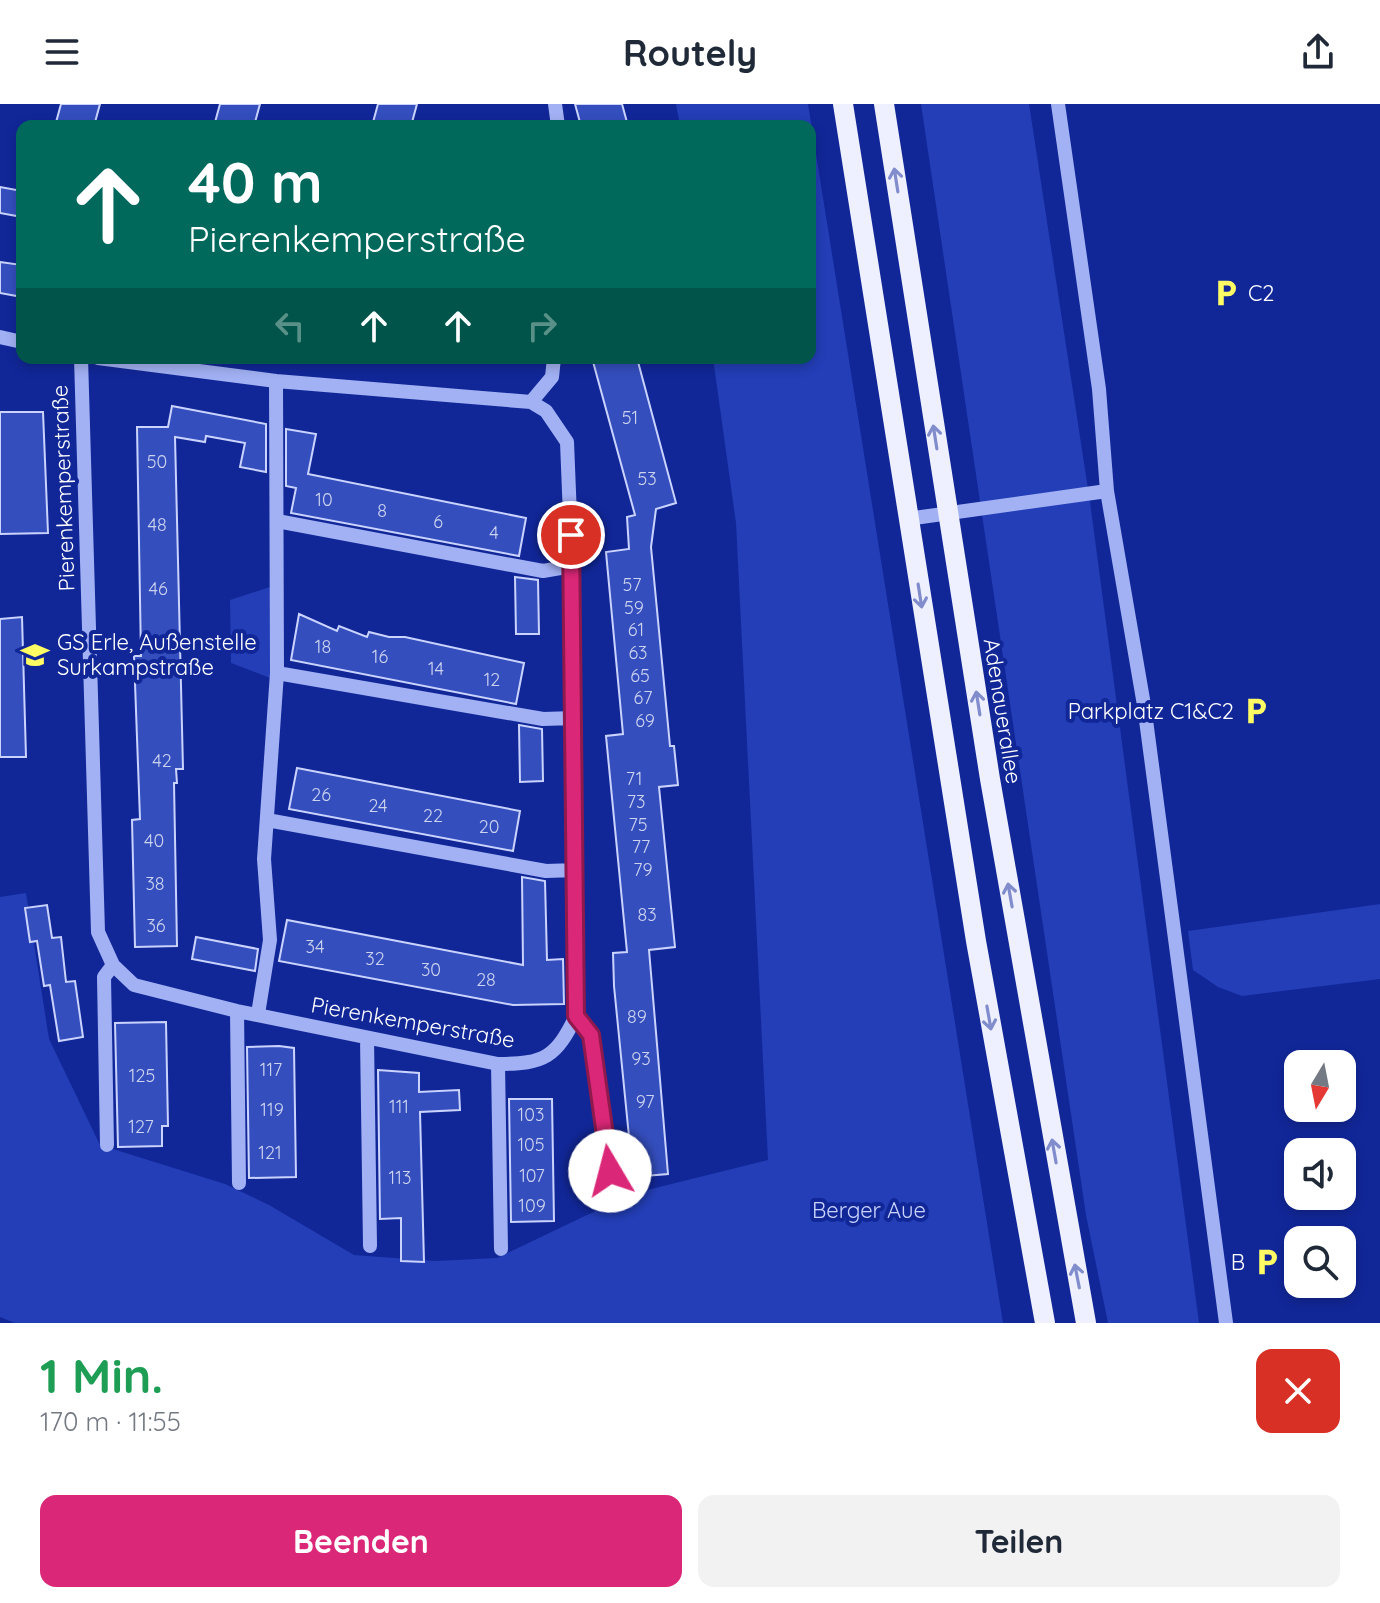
<!DOCTYPE html>
<html lang="de">
<head>
<meta charset="utf-8">
<style>
  body { margin:0; font-family:Quicksand,sans-serif; background:#f2f2f3; color:#1f2937; height:100vh; display:flex; flex-direction:column; font-size:30px; white-space:nowrap }
  * { box-sizing:border-box; margin:0 }
  p { font-size:26px; color:#747a83 }
  .icon { flex:none; width:44px; height:44px; fill:none; stroke:currentColor; stroke-width:2; stroke-linecap:round; stroke-linejoin:round }
  .map { position:relative; height:1219px; overflow:hidden }
  .drawer { display:flex; flex-direction:column; background:#fff; flex:1 }
  .drawer>* { flex:none }
  .hud { position:absolute; left:16px; top:16px; width:800px; height:244px; border-radius:16px; box-shadow:0 4px 12px #0003; background:#00695c; color:#fff; overflow:hidden }
  .needle { width:52px; rotate:190deg }
  .tools { position:absolute; left:1284px; top:946px; display:grid; gap:16px }
  .tools a { display:grid; place-items:center; width:72px; height:72px; border-radius:16px; background:#fff; box-shadow:0 4px 12px #0003; font-size:40px }
  .pin { position:absolute; display:grid; place-items:center; width:68px; height:68px; color:#fff; margin:-34px; border:4px solid #fff; border-radius:50%; box-shadow:0 2px 8px #0007 }
  .me { position:absolute; width:88px; margin:-44px; rotate:352deg; stroke-linejoin:round; filter:drop-shadow(0 0 6px #0008) }
  .turn { display:flex; align-items:center; gap:28px; height:168px; padding:0 40px; font-size:36px }
  .turn .icon { width:104px; height:104px; stroke-width:2.5 }
  .turn b { display:block; font-size:56px; line-height:68px }
  .lanes { display:flex; align-items:center; height:76px; padding:0 40px; background:#0003; justify-content:center; gap:40px; direction:ltr }
  .lanes .off { opacity:.35 }
  .round { display:grid; place-items:center; flex:none; width:84px; height:84px; border-radius:16px; background:#f2f2f3 }
  .head { display:flex; align-items:center; justify-content:space-between; height:136px; padding:0 40px }
  h1 { font-size:48px; font-weight:700; line-height:60px; color:#1e9e55 }
  .button { display:flex; gap:16px; margin-top:auto; padding:16px 40px }
  .button a { flex:1; height:92px; border-radius:16px; background:#db2777; color:#fff; font-size:32px; font-weight:700; line-height:92px; text-align:center }
  .button a+a { background:#f2f2f3; color:#1f2937 }
  header { display:flex; justify-content:space-between; align-items:center; height:104px; padding:0 40px; background:#fff; font-size:36px; font-weight:700 }
  .map>svg:first-child { display:block }
  .green { fill:#233eb7 }
  .building { fill:#344ebe; stroke:#cad3fe; stroke-width:2 }
  .lines { fill:none; stroke-linecap:round; stroke-linejoin:round }
  .minor { stroke:#a2b1f4; stroke-width:14 }
  .major { stroke:#eef0ff; stroke-width:20 }
  .oneway { stroke:#808ccc }
  .route-casing { stroke:#8e194d; stroke-width:20 }
  .route { stroke:#db2777; stroke-width:14 }
  .labels { text-anchor:middle; dominant-baseline:central; stroke-width:8; stroke-linejoin:round; paint-order:stroke }
  .number-label { font-size:18px; fill:#ccd3ef }
  .poi-label { font-size:22px; fill:#fff; stroke:#112798; text-anchor:start }
  .street-label { font-size:22px; fill:#fff; stroke:#112798 }
  .park-label { font-size:22px; fill:#cad3fe; stroke:#112798 }
</style>
</head>
<body>
<header><svg class="icon" aria-label="menu" viewBox="0 0 24 24"><path d="M4 6h16M4 12h16M4 18h16"/></svg>Routely<svg class="icon" aria-label="share" viewBox="0 0 24 24"><path d="M12 15V3M7 8l5-5 5 5M5 13v7h14v-7"/></svg></header>
<div class="map">
<svg width="1380" height="1219" viewBox="0 0 1380 1219">
  <rect width="100%" height="100%" fill="#112798"/>
  <path class="green" d="M676,0h132l195,1219h-988l-15,-6v-420l26,-4 23,146 51,106 125,39 44,21 85,50 81,6 62,-3 134,-64 137,-34 -32,-637 -23,-165h97v-232h-130z
    M921,0h108l61,398 109,821h-91l-22,-108z
    M270,483l3,92 -42,-16 -1,-63z
    M1380,800v75l-138,17 -24,-9 -25,-17 -5,-39z"/>
  <path class="building" d="M61,0h39l-6,22h-39z
    M220,0h40l-6,22h-40z
    M378,0h39l-6,22h-39z
    M575,0h47l6,22h-47z
    M0,83l22,4v26l-22,-4z
    M0,158l22,3v32l-22,-4z
    M592,254h45l39,145 -20,6 -5,38 19,199h4l4,39 -19,2 16,160 -26,3 19,224 -35,3 -19,-191 -1,-33 14,-1 -21,-216 17,-2 -17,-182 23,-3 -2,-32 8,-2z
    M172,302l94,18v48l-26,-5 5,-24 -39,-7 -1,6 -30,-5 8,332h-7l1,14h-3l3,163 -42,1 -3,-127 8,-1 -6,-163h7l-4,-229h31z
    M0,308h43l5,121 -48,1z
    M286,325l30,5 -8,40 218,44 -7,38 -228,-43 5,-25 -10,-2z
    M515,473l23,3 1,54h-23z
    M299,510l38,17 2,-5 28,11 2,-5 20,5h16l119,26 -8,41 -225,-44z
    M22,513l4,140h-26v-138z
    M519,621l23,4 1,52 -23,1z
    M297,664l223,43 -7,40 -224,-42z
    M522,773l23,4 2,79 16,-1 1,45 -51,1 -234,-44 8,-41 236,45z
    M47,801l5,33 9,-1 5,45 9,-1 8,56 -24,4 -9,-56 -6,1 -7,-45 -7,1 -5,-34z
    M196,833l62,12 -3,22 -63,-12z
    M166,918l2,104h-6v20l-44,1 -3,-124z
    M279,942l15,2 2,129 -47,1 -2,-131z
    M378,966l41,3v19l40,-2 1,20 -40,2 4,150 -23,-1v-43l-21,1z
    M509,995h43l2,122 -43,1z"/>
  <g class="lines">
    <path class="minor" d="M555,0l3,22
      M1058,0l41,285 8,102 37,214 82,618
      M0,233l22,5
      M81,254l17,574 15,33 21,20 103,26 261,53c47,0 58,-7 78,-48l-4,-450 -5,-124 -21,-31 -15,-9 -255,-21 -178,-23
      M531,298l21,-25 2,-19
      M907,415l200,-28
      M277,417l266,50 29,-5
      M277,569l266,46 31,-1
      M267,716l279,51 30,-1
      M237,907l2,172
      M258,910l12,-74 -6,-81 13,-186 -1,-292
      M576,912l15,19 23,163
      M367,934l3,208
      M498,960l3,185
      M107,1041l-3,-168 9,-12"/>
    <path class="major" d="M843,0l133,837 69,382
      M884,0l106,675 96,544"/>
  </g>
  <defs><path id="oneway-shaft" d="M-6 0H5M1.5-3L5.5 0L1.5 3" fill="none" stroke-width="1.6" stroke-linecap="round" stroke-linejoin="round" transform="scale(2)"/></defs>
  <g class="oneway">
    <use href="#oneway-shaft" transform="translate(896 76) rotate(-99)"/>
    <use href="#oneway-shaft" transform="translate(935 333) rotate(-99)"/>
    <use href="#oneway-shaft" transform="translate(920 492) rotate(81)"/>
    <use href="#oneway-shaft" transform="translate(978 599) rotate(-99)"/>
    <use href="#oneway-shaft" transform="translate(1010 791) rotate(-100)"/>
    <use href="#oneway-shaft" transform="translate(989 914) rotate(80)"/>
    <use href="#oneway-shaft" transform="translate(1054 1047) rotate(-100)"/>
    <use href="#oneway-shaft" transform="translate(1077 1172) rotate(-101)"/>
  </g>
  <g class="lines">
    <defs>
      <path id="route" d="M571,431l5,481 15,19 19,136"/>
    </defs>
    <use href="#route" class="route-casing"/>
    <use href="#route" class="route"/>
  </g>
  <defs>
    <symbol id="parking-bare" viewBox="-9 -9 18 18"><path d="M-3.5-5.5H1a3.5 3.5 0 0 1 0 7H-1V5.5H-3.5ZM-1-3.4V-.6H.8a1.4 1.4 0 0 0 0-2.8Z" fill="#fffc64" stroke="#112798" stroke-width="2.5" paint-order="stroke"/></symbol>
    <symbol id="school-bare" viewBox="-9 -9 18 18"><path d="M0-5L7-2L0 1L-7-2ZM-4 1L0 2.5L4 1V4Q0 6-4 4Z" fill="#fffc64" stroke="#112798" stroke-width="2.5" paint-order="stroke"/></symbol>
  </defs>
  <g fill-rule="evenodd">
    <use href="#parking-bare" x="1206" y="169" width="40" height="40"/>
    <use href="#school-bare" x="15" y="531" width="40" height="40"/>
    <use href="#parking-bare" x="1236" y="587" width="40" height="40"/>
    <use href="#parking-bare" x="1247" y="1138" width="40" height="40"/>
  </g>
  <g class="labels">
    <g class="number-label">
      <text x="630" y="313">51</text>
      <text x="157" y="357">50</text>
      <text x="647" y="374">53</text>
      <text x="324" y="395">10</text>
      <text x="382" y="406">8</text>
      <text x="438" y="417">6</text>
      <text x="157" y="420">48</text>
      <text x="494" y="428">4</text>
      <text x="632" y="480">57</text>
      <text x="158" y="484">46</text>
      <text x="634" y="503">59</text>
      <text x="636" y="525">61</text>
      <text x="323" y="542">18</text>
      <text x="638" y="548">63</text>
      <text x="380" y="552">16</text>
      <text x="436" y="564">14</text>
      <text x="640" y="571">65</text>
      <text x="492" y="575">12</text>
      <text x="643" y="593">67</text>
      <text x="645" y="616">69</text>
      <text x="162" y="656">42</text>
      <text x="634" y="674">71</text>
      <text x="321" y="690">26</text>
      <text x="636" y="697">73</text>
      <text x="378" y="701">24</text>
      <text x="433" y="711">22</text>
      <text x="638" y="720">75</text>
      <text x="489" y="722">20</text>
      <text x="154" y="736">40</text>
      <text x="641" y="742">77</text>
      <text x="643" y="765">79</text>
      <text x="155" y="779">38</text>
      <text x="647" y="810">83</text>
      <text x="156" y="821">36</text>
      <text x="315" y="842">34</text>
      <text x="375" y="854">32</text>
      <text x="431" y="865">30</text>
      <text x="486" y="875">28</text>
      <text x="637" y="912">89</text>
      <text x="641" y="954">93</text>
      <text x="271" y="965">117</text>
      <text x="142" y="971">125</text>
      <text x="645" y="997">97</text>
      <text x="399" y="1002">111</text>
      <text x="272" y="1005">119</text>
      <text x="531" y="1010">103</text>
      <text x="141" y="1022">127</text>
      <text x="531" y="1040">105</text>
      <text x="270" y="1048">121</text>
      <text x="532" y="1071">107</text>
      <text x="400" y="1073">113</text>
      <text x="532" y="1101">109</text>
    </g>
    <g class="poi-label">
      <text x="1248" y="189">C2</text>
      <text x="57" y="538">GS Erle, Außenstelle<tspan x="57" dy="25">Surkampstraße</tspan></text>
      <text x="1234" y="607" text-anchor="end">Parkplatz C1&amp;C2</text>
      <text x="1245" y="1158" text-anchor="end">B</text>
    </g>
    <g class="street-label">
      <text transform="translate(63 384) rotate(-92)">Pierenkemperstraße</text>
      <text transform="translate(1003 607) rotate(81)">Adenauerallee</text>
      <text transform="translate(413 918) rotate(10)">Pierenkemperstraße</text>
    </g>
    <g class="park-label">
      <text x="869" y="1106">Berger Aue</text>
    </g>
  </g>
</svg>
<div class="tools">
<a><svg class="needle" viewBox="-14 -14 28 28"><path d="M0-13l5 13h-10z" fill="#e53935"/><path d="M0 13l5-13h-10z" fill="#747a83"/></svg></a>
<a><svg class="icon" aria-label="sound" viewBox="0 0 24 24"><path d="M4 9h4l5-4v14l-5-4H4zM17 9q2 3 0 6"/></svg></a>
<a><svg class="icon" aria-label="search" viewBox="0 0 24 24"><circle cx="10" cy="10" r="6"/><path d="M15 15l6 6"/></svg></a>
</div>
<div class="pin" style="left:571px;top:431px;background:#d93025"><svg class="icon" aria-label="arrive" viewBox="0 0 24 24"><path d="M6 21V4h12l-3 4 3 4H6"/></svg></div>
<svg class="me" style="left:610px;top:1067px" viewBox="-20 -20 40 40"><circle r="19" fill="#fff"/><path d="M0-13L10 11 0 6-10 11z" fill="#db2777"/></svg>
<div class="hud">
<div class="turn"><svg class="icon" aria-label="ahead" viewBox="0 0 24 24"><path d="M12 20V5M6 11l6-6 6 6"/></svg><div><b>40 m</b>Pierenkemperstraße</div></div>
<div class="lanes"><svg class="icon off" aria-label="left" viewBox="0 0 24 24"><path d="M17 20v-9H6M10 6l-5 5 5 5"/></svg><svg class="icon" aria-label="ahead" viewBox="0 0 24 24"><path d="M12 20V5M6 11l6-6 6 6"/></svg><svg class="icon" aria-label="ahead" viewBox="0 0 24 24"><path d="M12 20V5M6 11l6-6 6 6"/></svg><svg class="icon off" aria-label="right" viewBox="0 0 24 24"><path d="M7 20v-9h11M14 6l5 5-5 5"/></svg></div>
</div>
</div>
<section class="drawer">
<div class="head"><div><h1>1 Min.</h1><p>170 m · 11:55</p></div><a class="round" style="background:#d93025;color:#fff"><svg class="icon" aria-label="close" viewBox="0 0 24 24"><path d="M6 6l12 12M18 6L6 18"/></svg></a></div>
<div class="button"><a>Beenden</a><a>Teilen</a></div>
</section>
</body>
</html>
